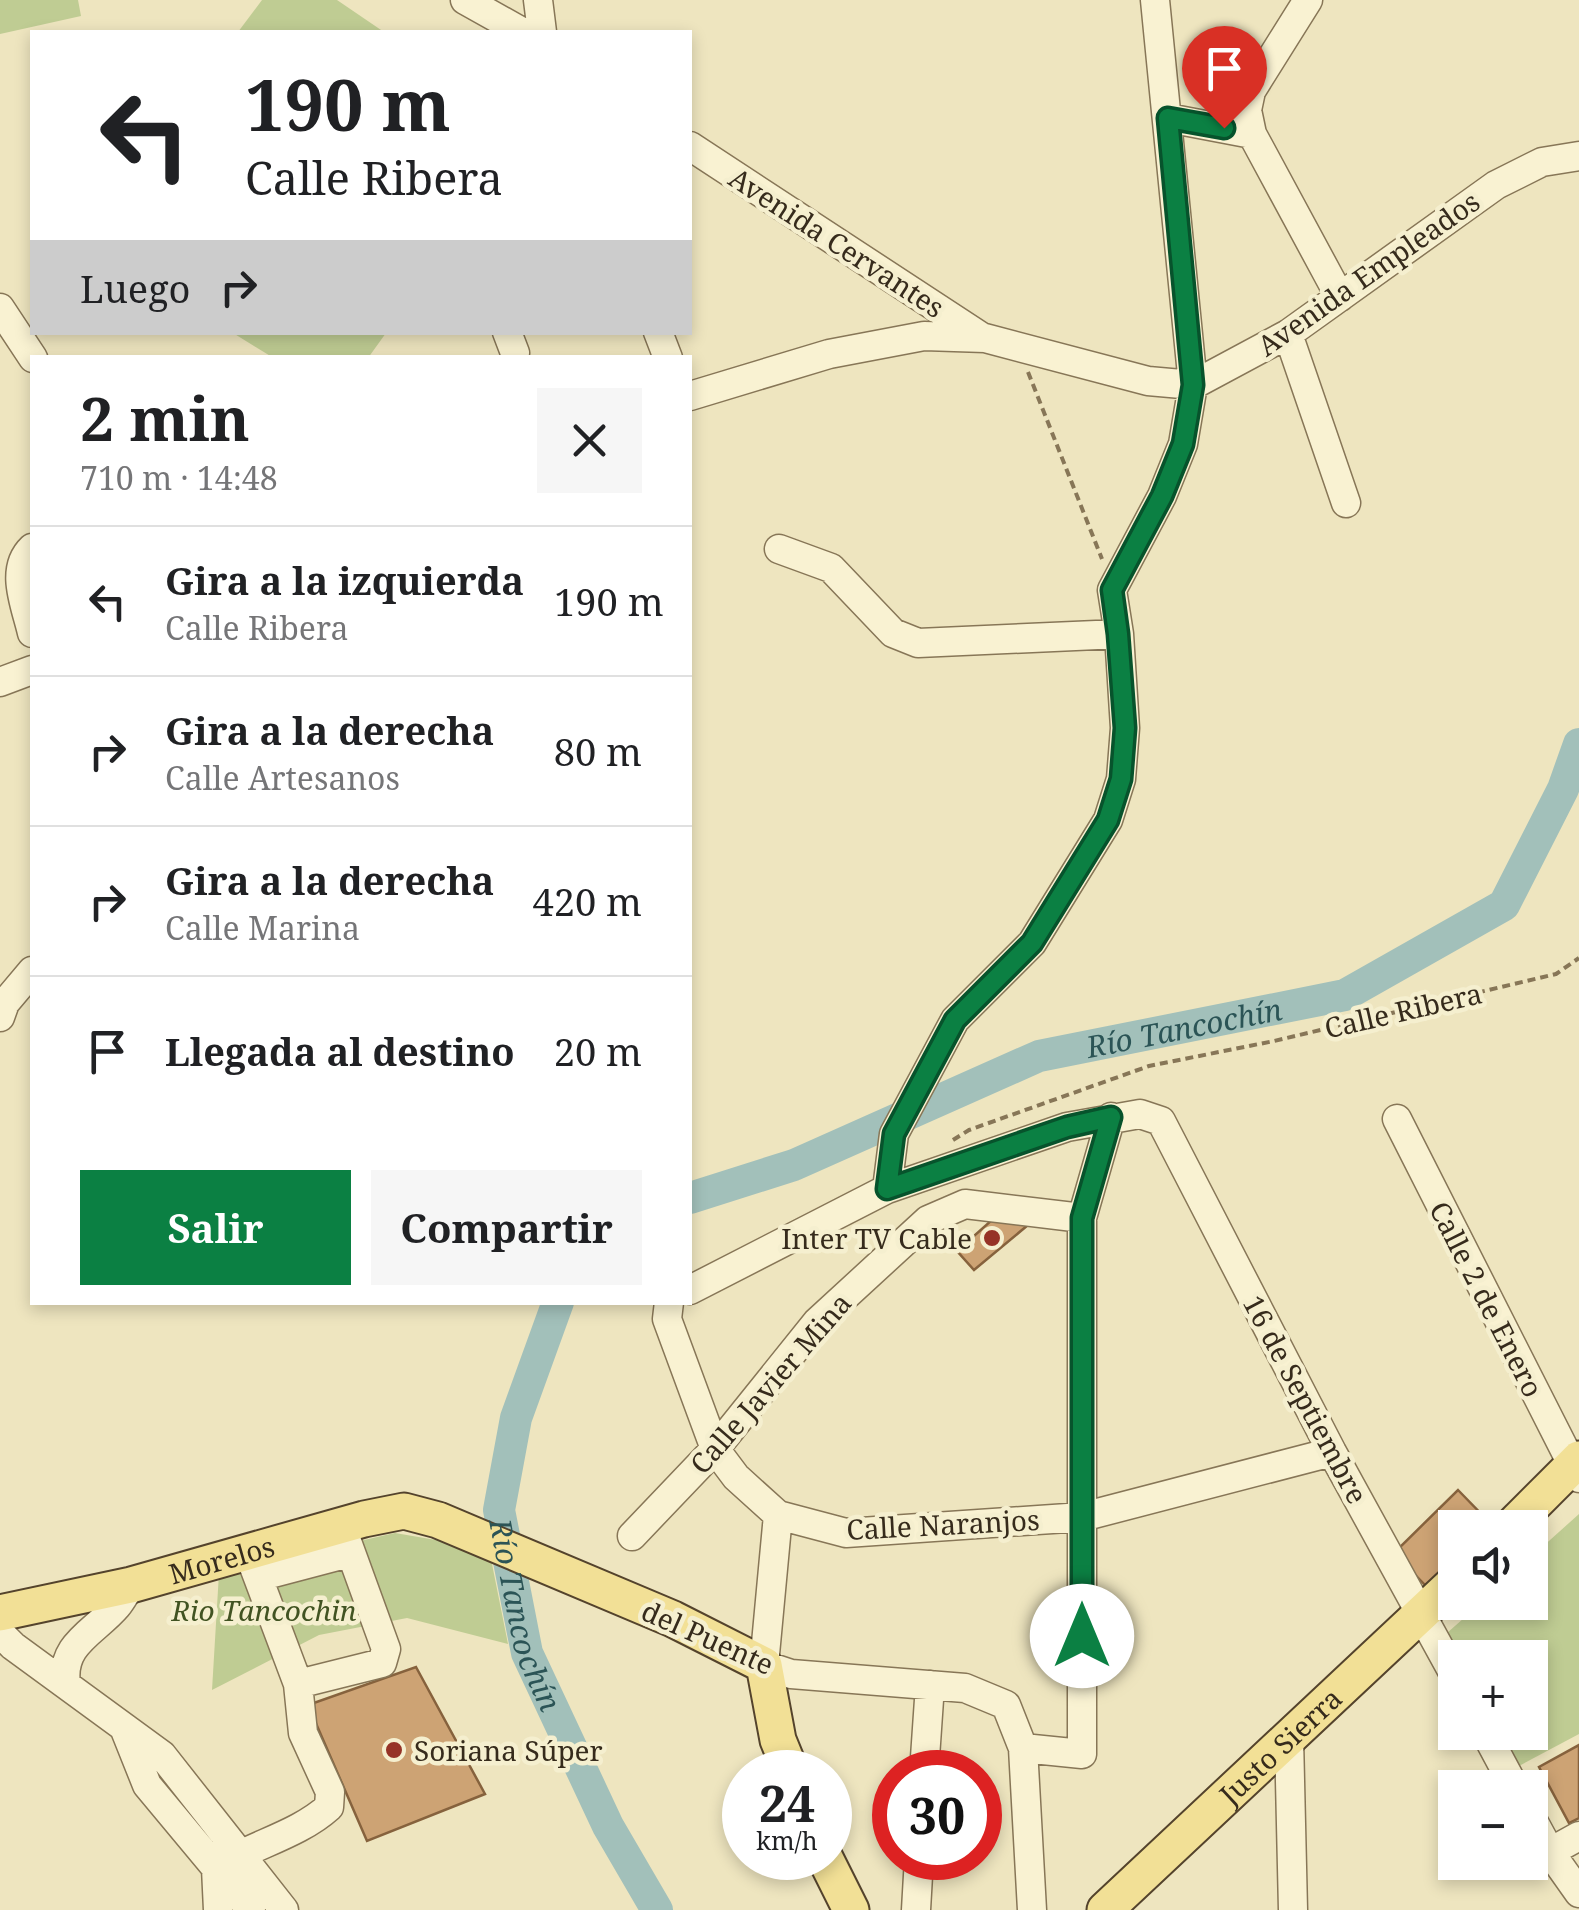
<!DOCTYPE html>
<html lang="es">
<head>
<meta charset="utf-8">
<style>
  body { margin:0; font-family:"Noto Serif",serif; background:#f6f6f6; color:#202124; height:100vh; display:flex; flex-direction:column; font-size:38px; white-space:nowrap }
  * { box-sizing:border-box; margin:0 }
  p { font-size:32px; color:#757577 }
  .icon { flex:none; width:55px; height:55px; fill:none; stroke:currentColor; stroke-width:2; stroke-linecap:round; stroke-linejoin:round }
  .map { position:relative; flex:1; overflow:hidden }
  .panel { position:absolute; left:30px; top:355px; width:662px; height:950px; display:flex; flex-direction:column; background:#fff; border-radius:0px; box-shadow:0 5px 15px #0003 }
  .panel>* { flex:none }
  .guide { position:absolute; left:30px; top:30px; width:662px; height:305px; border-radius:0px; box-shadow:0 5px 15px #0003; background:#fff; color:#202124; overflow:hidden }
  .tools { position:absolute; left:1438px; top:1510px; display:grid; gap:20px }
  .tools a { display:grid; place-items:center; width:110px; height:110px; border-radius:0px; background:#fff; box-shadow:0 5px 15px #0003; font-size:50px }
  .speed { position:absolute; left:722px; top:1750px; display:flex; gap:20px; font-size:50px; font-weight:700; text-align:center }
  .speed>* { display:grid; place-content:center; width:130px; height:130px; border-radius:50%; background:#fff; box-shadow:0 5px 15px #0003; line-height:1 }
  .speed small { font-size:25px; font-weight:400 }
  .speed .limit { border:15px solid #d22; background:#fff; color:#111 }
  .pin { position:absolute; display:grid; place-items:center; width:85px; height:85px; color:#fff; margin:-102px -42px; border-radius:50% 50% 50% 0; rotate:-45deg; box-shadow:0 0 10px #0007 }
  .pin .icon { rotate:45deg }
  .me { position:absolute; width:110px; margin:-55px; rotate:0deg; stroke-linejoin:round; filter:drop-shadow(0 0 8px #0008) }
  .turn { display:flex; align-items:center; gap:35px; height:210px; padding:0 50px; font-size:45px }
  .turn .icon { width:130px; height:130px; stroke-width:2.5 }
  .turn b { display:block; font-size:70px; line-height:85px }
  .then { display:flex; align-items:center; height:95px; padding:0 50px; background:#0003; gap:20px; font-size:38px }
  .round { display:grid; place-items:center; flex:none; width:105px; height:105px; border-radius:0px; background:#f6f6f6 }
  .head { display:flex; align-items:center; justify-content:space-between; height:170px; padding:0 50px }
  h1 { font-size:60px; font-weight:700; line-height:75px }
  .action { display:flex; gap:20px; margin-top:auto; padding:20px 50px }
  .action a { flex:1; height:115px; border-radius:0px; background:#0b8043; color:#fff; font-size:40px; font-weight:700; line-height:115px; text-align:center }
  .action a+a { background:#f6f6f6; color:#202124 }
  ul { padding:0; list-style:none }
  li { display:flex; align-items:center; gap:30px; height:150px; padding:0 50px; border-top:2px solid #e0e0e0 }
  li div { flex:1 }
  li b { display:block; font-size:38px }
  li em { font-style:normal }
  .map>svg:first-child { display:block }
  .green { fill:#bfcc93 }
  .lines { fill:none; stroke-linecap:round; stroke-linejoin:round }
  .river { stroke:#a2c0ba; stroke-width:32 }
  .building { fill:#cda374; stroke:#86623d; stroke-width:2.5 }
  .minor-casing { stroke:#877657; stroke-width:31 }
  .major-casing { stroke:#54432c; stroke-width:39 }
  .path { stroke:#877657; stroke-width:4; stroke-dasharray:8 5; stroke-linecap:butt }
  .minor { stroke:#f9f2d2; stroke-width:28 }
  .major { stroke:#f2e096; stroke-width:35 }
  .route-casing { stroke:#07532c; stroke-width:25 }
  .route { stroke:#0b8043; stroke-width:18 }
  .poi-dot { fill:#963327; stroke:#f5efcf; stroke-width:4 }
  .labels { text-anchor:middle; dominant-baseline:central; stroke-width:9; stroke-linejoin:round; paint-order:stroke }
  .street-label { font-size:28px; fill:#362b1c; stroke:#f5efcf }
  .poi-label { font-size:28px; fill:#362b1c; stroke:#f5efcf; text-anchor:end }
  .park-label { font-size:28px; font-style:italic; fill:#415322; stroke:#f5efcf }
  .water-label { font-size:30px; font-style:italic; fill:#2b5456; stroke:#f5efcf }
</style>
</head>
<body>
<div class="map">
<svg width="1579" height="1910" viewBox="0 0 1579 1910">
  <rect width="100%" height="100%" fill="#eee5bf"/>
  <path class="green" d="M0,0h78l3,16 -81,18z
    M262,0h75l47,32h-146z
    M233,333h153l-18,25 -96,-1z
    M1579,1514v220l-60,32 -18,-33 29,-1v-74l-69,-1 -14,-24 34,-30 49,-1v-44z
    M395,1533l94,16 19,95 -101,-26 -88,17 -107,55 7,-117z"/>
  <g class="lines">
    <g class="river">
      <path id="s1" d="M690,1198l104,-33 245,-109 306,-61 159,-90 59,-116 16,-45"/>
      <path id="s2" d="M558,1302l-42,116 -17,92 28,143 81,173 49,84"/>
    </g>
  </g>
  <path class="building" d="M993,1219l35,6 -54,45 -17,-19z
    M1458,1490l33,34 -4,4h-32v31l-28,28 -33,-34z
    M416,1667l69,127 -118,47 -59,-136z
    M1579,1745v73l-10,5 -30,-56z"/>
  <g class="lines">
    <defs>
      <path id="minor" d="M465,0l57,32
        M538,0l4,32
        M1308,0l-57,91 -4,19 5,24 88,163
        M1168,118l84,16
        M690,146l293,192
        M0,308l33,50
        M507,332l8,21
        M658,332l10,26
        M1288,334l58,169
        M690,396l139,-42 95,-18 61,2 163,43 45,4 95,-51 208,-149 46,-23 37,-6
        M32,548c-23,22 -6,58 0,85
        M779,549l52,19 62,65 25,10 201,-9
        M0,682l32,-12
        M0,1017l5,-14 27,-32
        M1397,1119l182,359
        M887,1189l7,-55 61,-114 77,-77 76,-123 13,-41 4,-51 -6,-94 -7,-44 50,-94 21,-52 10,-59 -38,-385
        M690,1290l197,-101 180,-62 73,-13 21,7 171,331 123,224
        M669,1302l-2,17 48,130 21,28 42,38 68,18 236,-16 250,-65
        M778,1515l-14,150 27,9 174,14 41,17 17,43 59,6v-536l29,-101
        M632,1536l83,-87 102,-127 111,-102 37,-16 117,14
        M258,1577l91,-24
        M0,1633l13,13 149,109 122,155
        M66,1684c-6,-40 29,-52 51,-78 5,-6 9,-14 14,-21
        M298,1684l84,-21 4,-14 -45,-124
        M125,1730l22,55 104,125
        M1485,1732l30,56
        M1289,1738l4,172
        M1023,1748l9,162
        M924,1772l6,-87
        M1530,1815l20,37 29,41
        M1550,1852l29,-16
        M218,1910l-2,-42c36,-23 82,-33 113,-61l1,-15 -27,-59 -5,-49 -50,-133
        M916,1910l3,-52"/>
      <g id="major">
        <path d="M1510,1528l69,-69"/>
        <path id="s3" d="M0,1613l131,-28 233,-66 40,-8 34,9 235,99 91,46 14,75 13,32"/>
        <path d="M825,1858l26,52"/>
        <path id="s4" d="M1105,1910l350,-328"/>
      </g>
    </defs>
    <use href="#minor" class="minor-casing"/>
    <use href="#major" class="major-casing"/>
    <path class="path" d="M1028,372l74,187
      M953,1140l16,-10 180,-64 125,-25 282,-67 23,-16"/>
    <use href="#minor" class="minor"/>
    <use href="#major" class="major"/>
  </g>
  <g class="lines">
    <defs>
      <path id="route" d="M1082,1636v-418l29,-101 -44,10 -180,62 7,-55 61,-114 77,-77 76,-123 13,-41 4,-51 -7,-94 -6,-44 50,-94 21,-52 10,-59 -25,-267 56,10"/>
    </defs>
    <use href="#route" class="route-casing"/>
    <use href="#route" class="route"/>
  </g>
  <g class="poi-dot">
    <circle cx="992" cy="1238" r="10"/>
    <circle cx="394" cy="1750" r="10"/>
  </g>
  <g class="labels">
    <g class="street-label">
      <text transform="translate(837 242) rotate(33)">Avenida Cervantes</text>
      <text transform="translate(1368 273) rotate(-35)">Avenida Empleados</text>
      <text transform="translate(1403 1010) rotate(-13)">Calle Ribera</text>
      <text transform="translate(1487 1299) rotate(63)">Calle 2 de Enero</text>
      <text transform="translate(770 1383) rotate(-49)">Calle Javier Mina</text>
      <text transform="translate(1306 1399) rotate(62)">16 de Septiembre</text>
      <text transform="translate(943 1524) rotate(-3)">Calle Naranjos</text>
      <text stroke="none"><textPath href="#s3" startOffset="228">Morelos</textPath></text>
      <text transform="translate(708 1637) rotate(24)">del Puente</text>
      <text stroke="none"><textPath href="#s4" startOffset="240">Justo Sierra</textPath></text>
    </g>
    <g class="poi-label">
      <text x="972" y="1238">Inter TV Cable</text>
      <text x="414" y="1750" text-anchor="start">Soriana Súper</text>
    </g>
    <g class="park-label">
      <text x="264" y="1610">Rio Tancochin</text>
    </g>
    <g class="water-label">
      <text stroke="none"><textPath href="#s1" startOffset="525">Río Tancochín</textPath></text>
      <text stroke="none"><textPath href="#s2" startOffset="325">Río Tancochín</textPath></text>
    </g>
  </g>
</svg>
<div class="tools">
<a><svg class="icon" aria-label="sound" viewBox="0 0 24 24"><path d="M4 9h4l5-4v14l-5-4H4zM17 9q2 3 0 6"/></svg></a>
<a>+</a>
<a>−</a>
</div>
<div class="speed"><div>24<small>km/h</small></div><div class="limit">30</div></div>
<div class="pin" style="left:1224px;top:128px;background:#d93025"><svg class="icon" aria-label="arrive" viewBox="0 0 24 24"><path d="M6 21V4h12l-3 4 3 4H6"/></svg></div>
<svg class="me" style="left:1082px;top:1636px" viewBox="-20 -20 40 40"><circle r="19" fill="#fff"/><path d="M0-13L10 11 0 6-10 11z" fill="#0b8043"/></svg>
<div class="guide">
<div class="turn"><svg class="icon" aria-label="left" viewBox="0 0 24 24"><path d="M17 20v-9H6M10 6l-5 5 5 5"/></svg><div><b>190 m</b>Calle Ribera</div></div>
<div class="then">Luego<svg class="icon" aria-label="right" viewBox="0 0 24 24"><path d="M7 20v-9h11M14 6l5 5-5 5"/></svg></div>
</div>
<section class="panel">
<div class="head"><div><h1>2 min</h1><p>710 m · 14:48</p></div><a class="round"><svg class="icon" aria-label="close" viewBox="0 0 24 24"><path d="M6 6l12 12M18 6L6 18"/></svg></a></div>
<ul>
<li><svg class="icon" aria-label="left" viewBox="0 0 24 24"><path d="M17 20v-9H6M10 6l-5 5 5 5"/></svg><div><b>Gira a la izquierda</b><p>Calle Ribera</p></div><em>190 m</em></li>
<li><svg class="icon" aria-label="right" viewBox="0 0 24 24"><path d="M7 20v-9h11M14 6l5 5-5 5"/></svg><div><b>Gira a la derecha</b><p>Calle Artesanos</p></div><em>80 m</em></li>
<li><svg class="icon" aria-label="right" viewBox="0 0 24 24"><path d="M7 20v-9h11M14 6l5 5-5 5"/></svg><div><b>Gira a la derecha</b><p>Calle Marina</p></div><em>420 m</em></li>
<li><svg class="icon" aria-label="arrive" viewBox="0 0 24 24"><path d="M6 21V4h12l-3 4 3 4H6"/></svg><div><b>Llegada al destino</b></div><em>20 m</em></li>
</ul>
<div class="action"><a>Salir</a><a>Compartir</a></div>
</section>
</div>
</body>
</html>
